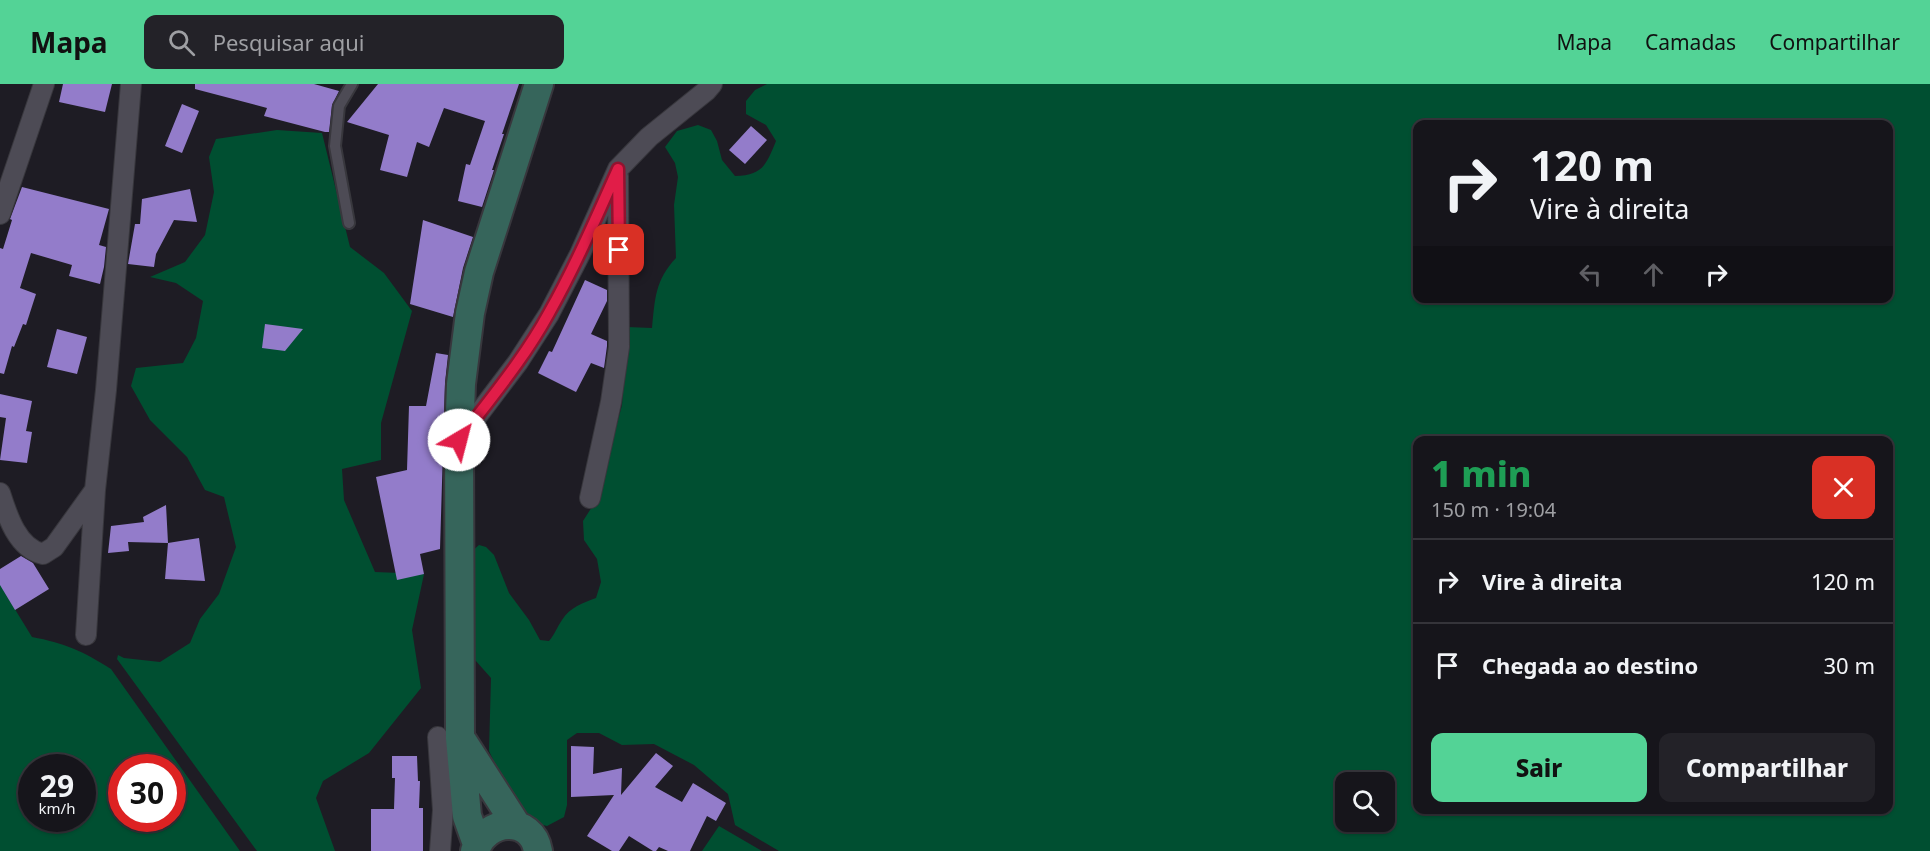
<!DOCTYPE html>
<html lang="pt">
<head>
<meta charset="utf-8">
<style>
  body { margin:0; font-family:"Noto Sans",sans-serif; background:#232228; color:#f1f3f6; height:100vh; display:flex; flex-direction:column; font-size:22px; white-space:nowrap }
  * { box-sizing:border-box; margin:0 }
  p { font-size:20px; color:#9e9fa3 }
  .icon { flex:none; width:33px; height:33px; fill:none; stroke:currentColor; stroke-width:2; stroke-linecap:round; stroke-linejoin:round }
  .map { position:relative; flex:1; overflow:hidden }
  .panel { position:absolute; left:1413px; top:352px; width:480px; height:378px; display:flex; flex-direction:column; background:#16151b; border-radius:12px; box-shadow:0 2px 4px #0004,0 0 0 2px #35343a }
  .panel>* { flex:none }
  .guide { position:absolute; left:1413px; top:36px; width:480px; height:183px; border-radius:12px; box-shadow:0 2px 4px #0004,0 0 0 2px #35343a; background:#16151b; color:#f1f3f6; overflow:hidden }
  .controls { position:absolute; left:1335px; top:688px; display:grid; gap:12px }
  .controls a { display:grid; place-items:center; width:60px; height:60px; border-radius:12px; background:#16151b; box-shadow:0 2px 4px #0004,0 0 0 2px #35343a; font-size:30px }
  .speed { position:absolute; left:18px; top:670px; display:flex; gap:12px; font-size:30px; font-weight:700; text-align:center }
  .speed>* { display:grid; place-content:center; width:78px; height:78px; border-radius:50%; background:#16151b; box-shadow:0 2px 4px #0004,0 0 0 2px #35343a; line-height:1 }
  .speed small { font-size:15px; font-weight:400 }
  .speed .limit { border:9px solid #d22; background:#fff; color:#111 }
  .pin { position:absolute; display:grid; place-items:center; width:51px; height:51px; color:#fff; margin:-26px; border-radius:12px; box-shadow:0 3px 9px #0006 }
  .me { position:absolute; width:66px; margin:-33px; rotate:37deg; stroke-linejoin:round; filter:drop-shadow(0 0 4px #0008) }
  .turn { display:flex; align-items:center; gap:21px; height:126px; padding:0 18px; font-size:27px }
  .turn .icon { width:78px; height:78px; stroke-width:2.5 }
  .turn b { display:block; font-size:42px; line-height:51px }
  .lanes { display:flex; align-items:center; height:57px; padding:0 18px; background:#0003; justify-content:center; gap:30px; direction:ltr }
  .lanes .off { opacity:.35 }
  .round { display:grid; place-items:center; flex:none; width:63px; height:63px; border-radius:12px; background:#232228 }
  .headline { display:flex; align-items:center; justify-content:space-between; height:102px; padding:0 18px }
  h1 { font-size:36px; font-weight:800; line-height:45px; color:#1e9e55 }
  .action { display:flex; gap:12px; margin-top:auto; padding:12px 18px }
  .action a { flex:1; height:69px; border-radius:12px; background:#53d396; color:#111; font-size:24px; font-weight:800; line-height:69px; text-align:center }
  .action a+a { background:#232228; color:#f1f3f6 }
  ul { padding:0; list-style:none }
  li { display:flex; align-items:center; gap:18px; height:84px; padding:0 18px; border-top:2px solid #35343a }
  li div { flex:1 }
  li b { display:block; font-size:22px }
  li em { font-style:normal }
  header { display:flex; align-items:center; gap:36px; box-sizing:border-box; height:84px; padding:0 30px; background:#53d396; color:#111 }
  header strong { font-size:28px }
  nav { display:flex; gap:33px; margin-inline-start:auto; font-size:21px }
  .search { width:420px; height:54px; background:#232228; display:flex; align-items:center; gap:15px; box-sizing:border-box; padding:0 21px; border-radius:12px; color:#9e9fa3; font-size:22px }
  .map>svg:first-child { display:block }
  .green { fill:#004f31; fill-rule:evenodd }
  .building { fill:#937cca }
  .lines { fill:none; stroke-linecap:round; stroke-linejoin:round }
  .service-casing { stroke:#38373d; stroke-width:14 }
  .minor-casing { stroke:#38373d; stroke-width:22 }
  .secondary-casing { stroke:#38373d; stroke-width:32 }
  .service { stroke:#4d4b55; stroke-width:10 }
  .minor { stroke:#4d4b55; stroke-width:20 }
  .secondary { stroke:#36655b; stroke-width:28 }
  .route-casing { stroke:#92132f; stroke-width:15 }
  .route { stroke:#e11d48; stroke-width:10 }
</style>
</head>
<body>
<header>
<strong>Mapa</strong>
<div class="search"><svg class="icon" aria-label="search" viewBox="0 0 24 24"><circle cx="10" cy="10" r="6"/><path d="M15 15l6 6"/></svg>Pesquisar aqui</div>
<nav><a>Mapa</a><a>Camadas</a><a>Compartilhar</a></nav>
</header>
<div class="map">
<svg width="1930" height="767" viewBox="0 0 1930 767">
  <rect width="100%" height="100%" fill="#1e1c24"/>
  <path class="green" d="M767,0h1163v767h-1151l-44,-26 -7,-31 -34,-29 -40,-21 -32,1 -23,-12h-22l-10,7v65l-3,12 -17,9 -12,-3 -30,-38 -16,-34 2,-73 -23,-26 3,-100 8,-7 7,2 8,8 15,38 20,27 11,20 9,1c6,-7 8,-14 13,-21 8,-13 21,-17 34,-22l5,-16 -4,-23 -13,-19 -1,-19 14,-22 25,-94 5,-78 25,1c3,-29 3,-48 24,-70l-2,-53 4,-28 -3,-14 -10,-16 12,-16 21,-6 13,5 6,11 5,19 13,16c28,-1 31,-11 41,-35l-10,-16 -20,-11v-13l9,-11zM1418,40h470v174h-470zM1418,357h470v369h-470zM1346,699h38v39h-38z
    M277,46l45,3 28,114 34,26 28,38 -31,112v37l-39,9 2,31 31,72 49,2 -12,56 9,58 -52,65 -46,28 -7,17 19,53h-78l-140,-192 1,-4 6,3 36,4 30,-19 10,-24 19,-25 17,-47 -12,-50 -19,-7 -18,-33 -37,-37 -19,-34 5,-18 47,-5 13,-25 7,-37 -27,-18 -26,-6 35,-15 20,-27 9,-43 -5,-35 7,-18z
    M0,484l5,25 27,44c32,6 51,14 79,32l129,182h-240zM32,684h50v51h-50zM122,684h50v51h-50z
    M719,742l43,25h-60z"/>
  <path class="building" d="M63,0h49l-7,28 -46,-10z
    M195,0h119l25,7 -7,14 -3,27h-4l-61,-16 3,-8 -72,-19z
    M378,0h141l-17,50h2l-12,36h2l-12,37 -24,-6 8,-37 4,1 15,-44 -41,-13 -15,39 -12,-5 -10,35 -27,-7 9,-35 -42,-13z
    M182,20l17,7 -17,42 -17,-7z
    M751,42l16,14 -22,24 -16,-14z
    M22,103l87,22 -10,36 7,2 -2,20 -4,17 -31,-8 3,-11 -41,-12 -11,35 16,6 -10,31 -3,-1 -9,23 -2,-1 -8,28 -4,-1v-125l3,1 9,-29 -2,-1z
    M190,105l7,33 -23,-2 -18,34 -2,13 -26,-3 7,-40h5l2,-25z
    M423,136l50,17 -10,31 -10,49 -43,-13z
    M585,196l22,10v11l-16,33 16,7v5l-3,22 -13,-5 -15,29 -38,-19 11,-22 3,1z
    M265,240l38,5 -18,22 -23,-3z
    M57,245l30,8 -10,37 -30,-7z
    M436,269l12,2 -3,28 -5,166 -20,5 4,20 -27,6 -21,-103 31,-7 2,-64h17z
    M0,310l32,7 -6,30 6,1 -5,31 -27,-3 6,-42 -6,-1z
    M166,421l2,38 -40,-1 1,9 -21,2 3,-27 33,-4 -1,-5z
    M199,454l6,43 -40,-2 3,-36z
    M21,472l12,7 16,26 -34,21 -15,-25v-16z
    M571,662l23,1 -1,27 29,-6 -1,27 35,-42 17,13 -18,21 27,15 11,-19 33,20 -10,18 -9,-5 -17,35h-22l-9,-4 -3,4h-3l-24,-15 -10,15h-7l-25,-15 27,-41 -43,2z
    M392,672h25l1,25h2l-1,27h4v43h-52v-42h23l1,-31h-3z"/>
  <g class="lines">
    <defs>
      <path id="service" d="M349,139l-14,-77 4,-40 13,-22"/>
      <path id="minor" d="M0,130l44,-130
        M459,356l59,-78 31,-48 31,-60 38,-85 31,-32 57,-46 6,-7
        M0,409c7,22 17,55 43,61l11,-7 41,-57
        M590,414l21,-96 8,-55 -1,-171
        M86,551l9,-145 11,-100 25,-306
        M438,653l5,73 -3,41"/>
      <path id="secondary" d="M463,658l54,84
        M477,760l-10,-28 -7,-78 -1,-298 2,-56 9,-71 9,-41 60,-188
        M475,767c10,-33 57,-36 63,0"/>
    </defs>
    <use href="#service" class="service-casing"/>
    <use href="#minor" class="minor-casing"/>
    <use href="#secondary" class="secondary-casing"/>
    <use href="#service" class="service"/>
    <use href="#minor" class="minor"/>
    <use href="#secondary" class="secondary"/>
  </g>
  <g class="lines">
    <defs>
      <path id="route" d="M459,356c31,-41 65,-81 90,-127 26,-46 47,-95 69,-144l1,81"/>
    </defs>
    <use href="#route" class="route-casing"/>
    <use href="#route" class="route"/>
  </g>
</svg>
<div class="controls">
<a><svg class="icon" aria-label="search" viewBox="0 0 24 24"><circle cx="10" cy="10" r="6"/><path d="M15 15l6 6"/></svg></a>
</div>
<div class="speed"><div>29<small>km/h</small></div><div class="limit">30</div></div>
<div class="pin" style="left:619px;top:166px;background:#d93025"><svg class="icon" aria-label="arrive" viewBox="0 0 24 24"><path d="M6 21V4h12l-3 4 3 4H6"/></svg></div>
<svg class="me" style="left:459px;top:356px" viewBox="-20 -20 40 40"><circle r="19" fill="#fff"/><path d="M0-13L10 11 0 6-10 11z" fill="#e11d48"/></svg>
<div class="guide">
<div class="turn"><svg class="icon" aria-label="right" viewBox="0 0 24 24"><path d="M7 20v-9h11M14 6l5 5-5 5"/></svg><div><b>120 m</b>Vire à direita</div></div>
<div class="lanes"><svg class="icon off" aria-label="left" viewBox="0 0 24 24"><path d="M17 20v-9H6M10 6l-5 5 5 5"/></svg><svg class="icon off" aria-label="ahead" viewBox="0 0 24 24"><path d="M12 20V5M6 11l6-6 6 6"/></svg><svg class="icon" aria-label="right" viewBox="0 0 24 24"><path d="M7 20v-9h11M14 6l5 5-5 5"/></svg></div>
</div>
<section class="panel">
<div class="headline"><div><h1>1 min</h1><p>150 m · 19:04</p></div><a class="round" style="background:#d93025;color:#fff"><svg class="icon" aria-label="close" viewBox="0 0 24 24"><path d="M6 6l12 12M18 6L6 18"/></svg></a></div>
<ul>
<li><svg class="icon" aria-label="right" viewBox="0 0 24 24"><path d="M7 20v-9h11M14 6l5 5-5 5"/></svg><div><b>Vire à direita</b></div><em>120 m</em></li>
<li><svg class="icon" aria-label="arrive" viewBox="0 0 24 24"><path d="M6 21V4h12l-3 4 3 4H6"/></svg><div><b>Chegada ao destino</b></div><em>30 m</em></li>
</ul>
<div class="action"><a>Sair</a><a>Compartilhar</a></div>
</section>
</div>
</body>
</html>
